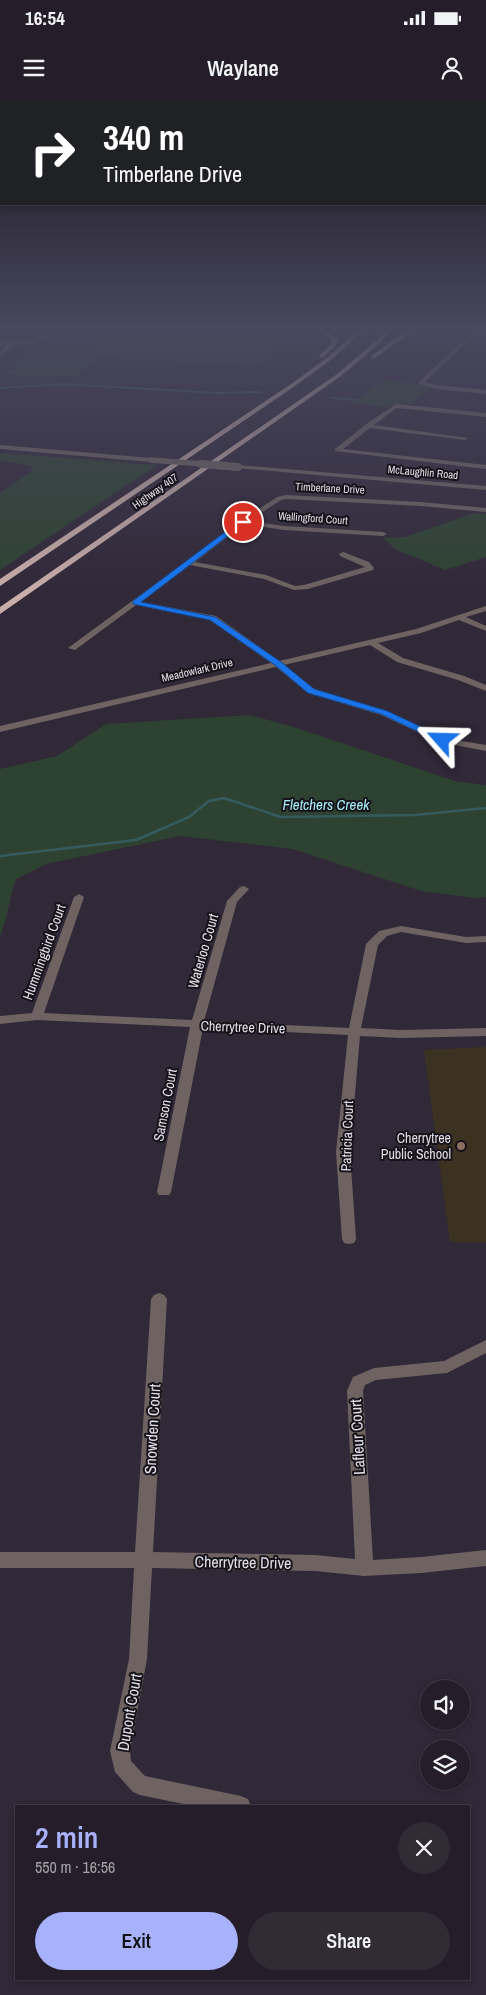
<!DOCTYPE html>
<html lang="en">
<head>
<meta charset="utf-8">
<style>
  body { margin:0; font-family:"Archivo Narrow",sans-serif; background:#312b36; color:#f1f3f6; height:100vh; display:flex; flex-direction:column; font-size:19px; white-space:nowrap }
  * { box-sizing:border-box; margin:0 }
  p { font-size:16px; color:#a3a2a8 }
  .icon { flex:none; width:28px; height:28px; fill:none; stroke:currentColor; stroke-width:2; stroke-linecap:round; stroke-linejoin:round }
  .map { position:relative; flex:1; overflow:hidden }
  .side { position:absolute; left:15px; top:1705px; width:455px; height:175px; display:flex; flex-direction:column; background:#251e2a; border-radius:0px; box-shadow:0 2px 8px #0003,0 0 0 1px #423c47 }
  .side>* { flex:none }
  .top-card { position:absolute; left:0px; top:0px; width:486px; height:105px; box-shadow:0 2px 8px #0003,0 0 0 1px #423c47; background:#202124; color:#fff; overflow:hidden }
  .tools { position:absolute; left:420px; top:1580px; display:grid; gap:10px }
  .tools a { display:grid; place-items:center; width:50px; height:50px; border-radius:50%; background:#251e2a; box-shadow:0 2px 8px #0003,0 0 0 1px #423c47; font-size:25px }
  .pin { position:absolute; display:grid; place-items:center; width:42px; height:42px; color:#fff; margin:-21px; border:2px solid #fff; border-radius:50%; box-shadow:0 1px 5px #0007 }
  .me { position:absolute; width:55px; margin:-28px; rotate:295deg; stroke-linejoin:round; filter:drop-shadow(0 0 4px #0008) }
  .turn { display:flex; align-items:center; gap:18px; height:105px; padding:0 20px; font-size:22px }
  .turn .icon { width:65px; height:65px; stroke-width:2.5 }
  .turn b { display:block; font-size:35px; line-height:42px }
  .round { display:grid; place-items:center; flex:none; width:52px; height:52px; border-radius:26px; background:#312b36 }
  .head { display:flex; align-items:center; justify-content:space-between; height:85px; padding:0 20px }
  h1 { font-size:30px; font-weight:600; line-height:38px; color:#a7b1fc }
  .primary-button { display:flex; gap:10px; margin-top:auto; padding:10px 20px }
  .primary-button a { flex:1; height:58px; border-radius:30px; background:#a7b1fc; color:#111; font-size:20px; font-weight:600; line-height:58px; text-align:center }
  .primary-button a+a { background:#312b36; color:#f1f3f6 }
  .status { display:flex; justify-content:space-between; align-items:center; height:35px; padding:0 25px; background:#251e2a; direction:ltr }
  .status svg { height:14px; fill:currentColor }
  header { display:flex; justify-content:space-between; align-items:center; height:65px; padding:0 20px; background:#251e2a; font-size:22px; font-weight:600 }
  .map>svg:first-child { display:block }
  .education { fill:#3c3222 }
  .green { fill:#2e4231 }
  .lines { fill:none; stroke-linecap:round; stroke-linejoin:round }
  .stream-far1 { stroke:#365b5f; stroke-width:2 }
  .stream { stroke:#365b5f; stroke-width:2.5 }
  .minor { fill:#6e6361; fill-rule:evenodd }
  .highway { fill:#c9aea9; fill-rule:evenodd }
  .minor-bridge-far1 { stroke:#6e6361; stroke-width:5.5 }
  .minor-bridge { stroke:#6e6361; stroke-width:8 }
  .route { fill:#1a73e8; stroke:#114b97 }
  .education-dot { fill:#8d6e63; stroke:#16121a; stroke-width:2 }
  .labels { text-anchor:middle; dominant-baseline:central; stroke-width:4; stroke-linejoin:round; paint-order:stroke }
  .far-street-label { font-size:11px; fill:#e1dce7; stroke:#16121a }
  .street-label { font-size:14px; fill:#e1dce7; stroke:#16121a }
  .poi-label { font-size:14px; fill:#e1dce7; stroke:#16121a; text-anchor:end }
  .water-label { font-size:15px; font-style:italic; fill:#a6eff7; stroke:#16121a }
  .near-street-label { font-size:16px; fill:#e1dce7; stroke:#16121a }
</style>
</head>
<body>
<div class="status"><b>16:54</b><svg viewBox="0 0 49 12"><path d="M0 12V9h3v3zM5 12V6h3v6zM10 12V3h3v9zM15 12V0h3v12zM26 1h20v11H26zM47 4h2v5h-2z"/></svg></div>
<header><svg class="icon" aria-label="menu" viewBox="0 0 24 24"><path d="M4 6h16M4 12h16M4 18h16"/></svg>Waylane<svg class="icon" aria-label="person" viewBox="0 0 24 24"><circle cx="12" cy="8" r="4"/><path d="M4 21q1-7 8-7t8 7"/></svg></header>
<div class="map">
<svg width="486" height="1895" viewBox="0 0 486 1895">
  <rect width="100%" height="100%" fill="#312838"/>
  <path class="education" d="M486,947v195h-36l-26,-192z"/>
  <path class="green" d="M106,229h15l-1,5 45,-5h119l-8,15 12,3 -21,5 -4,14h-26l-137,-10 -23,20h-48l-23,-2 24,-22 63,-5z
    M385,279l30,4 14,5 -17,16h-15l-13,3 -31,-4z
    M0,353l157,12 -157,105v-77l31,-21 1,-6 -32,-6z
    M474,413l12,1v43l-41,13 -50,-21 -12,-11 22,-1z
    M250,615l47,13 158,53 31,4v112l-11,1 -54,-7 -128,-42 -113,-13 -134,28 -30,15c-7,19 -8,39 -16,57v-167l57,-13 49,-32z"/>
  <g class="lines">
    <path class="stream-far1" d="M0,288l64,-4 152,9 44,-1
      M332,298l23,2"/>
    <path class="stream" d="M0,756l136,-16 53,-23 20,-16 15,-3 57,19 134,-2 71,-7"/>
    <path class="minor" d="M53,229h6l-25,15 -22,1 -12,12v-5l7,-7h-7v-4h31z
      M486,230v3l-13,4 -7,6 -41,39 11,3 50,5v4l-50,-5 -17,-5v-2l50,-47z
      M396,304l90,9v4l-89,-9 -23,17 94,13 -3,2 -95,-12 -27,21 143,16v4l-151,-18v-2l30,-24z
      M0,345l151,13 3,2 -3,2 -151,-13z
      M238,365l248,21v4l-250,-22 -1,-1z
      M286,395l135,7 65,6v4l-65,-6 -135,-7 -5,1 -32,21 35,5 99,6 4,2 -4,2 -99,-6 -40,-6 -49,38 71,13 29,11 9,-1 61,-18 -25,-11 -1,-2 4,-2 26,10 5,6 -1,2 -65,19 -14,1 -30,-11 -74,-14 -49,37 75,14 63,45 137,-32 70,-23v5l-20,6 20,9v5l-27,-11 -38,13 -43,10 25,15 61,18 22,9v6l-28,-11 -61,-18 -27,-17 -86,20 30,24 73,22 57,27 42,7v6l-47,-9 -58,-27 -73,-22 -32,-26 -276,65v-6l271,-63 -61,-43 -74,-15 -61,45 -7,-2 173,-127 36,-24z
      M244,786l5,3 -12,13 -33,119 145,7 17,-84 13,-13 22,-5 65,11 20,-1v6l-20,1 -65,-11 -14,4 -9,9 -17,83 40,2 85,-2v8l-85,2 -41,-2 -10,116 6,87 -2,4 -5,1 -5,-1 -2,-4 -6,-87 12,-117 -145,-7 -32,164 -2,3h-10l-2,-3 33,-165 -153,-7 -37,4v-8l32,-3 42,-116 5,-3 5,3 -40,116 148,7 35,-119 13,-14z
      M159,1193l5,2 3,4 -14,253 162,3 40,4 -8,-168 6,-14 21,-9 70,-7 42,-21v13l-39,20 -71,7 -11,5 -2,6 10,169 48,-3 65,-7v16l-65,7 -57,3 -49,-5 -163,-3 -5,91 -17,92 1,10 14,15 96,20 7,3 3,7h-58l-53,-11 -7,-3 -18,-20 -5,-21 19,-92 5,-91h-134v-16h135l16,-253 3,-4z"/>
    <path class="highway" d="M316,229h8l14,10 -3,8 -13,11 -3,-2 11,-11 2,-5z
      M359,229h7l-34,30 -37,27 -295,200v-7l291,-195 37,-27z
      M386,229h6l-11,13 -40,34 -341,238v-7l337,-233 40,-34z
      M413,229h8l-24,13 -22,16 -5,-1 23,-17z"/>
    <path class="minor-bridge-far1" d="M151,360l65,5"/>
    <path class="minor-bridge" d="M201,364l37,3"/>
  </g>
  <linearGradient id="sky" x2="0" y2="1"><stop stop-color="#1b161f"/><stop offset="0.46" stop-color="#48485e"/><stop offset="1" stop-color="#48485e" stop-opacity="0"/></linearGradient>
  <rect width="486" height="495" fill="url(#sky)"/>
  <path class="route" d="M241,420l5,2 -105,80 74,15 66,45 33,27 73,22 58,27v4h-5l-59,-28 -73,-21 -33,-28 -65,-45 -77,-16v-3z"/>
  <circle class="education-dot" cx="461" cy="1046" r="5"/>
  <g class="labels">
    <g class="far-street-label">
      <text transform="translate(423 372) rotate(5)">McLaughlin Road</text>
      <text transform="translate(330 388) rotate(3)">Timberlane Drive</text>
      <text transform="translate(155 391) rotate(-35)">Highway 407</text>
      <text transform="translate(313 418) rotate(4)">Wallingford Court</text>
      <text transform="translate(197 570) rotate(-13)">Meadowlark Drive</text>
    </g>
    <g class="street-label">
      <text transform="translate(203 851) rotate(-74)">Waterloo Court</text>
      <text transform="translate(44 852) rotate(-70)">Hummingbird Court</text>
      <text transform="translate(243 927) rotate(2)">Cherrytree Drive</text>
      <text transform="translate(165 1005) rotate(-79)">Samson Court</text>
      <text transform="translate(347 1036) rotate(-88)">Patricia Court</text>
    </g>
    <g class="poi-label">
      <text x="451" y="1038">Cherrytree<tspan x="451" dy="16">Public School</tspan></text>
    </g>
    <g class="water-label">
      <text x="326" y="704">Fletchers Creek</text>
    </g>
    <g class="near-street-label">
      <text transform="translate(152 1329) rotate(-87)">Snowden Court</text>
      <text transform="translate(357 1337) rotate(-93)">Lafleur Court</text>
      <text transform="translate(243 1462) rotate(1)">Cherrytree Drive</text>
      <text transform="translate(129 1612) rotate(-80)">Dupont Court</text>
    </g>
  </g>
</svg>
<div class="tools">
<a><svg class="icon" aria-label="sound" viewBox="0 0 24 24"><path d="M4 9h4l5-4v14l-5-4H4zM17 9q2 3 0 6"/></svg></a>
<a><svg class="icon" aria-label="layers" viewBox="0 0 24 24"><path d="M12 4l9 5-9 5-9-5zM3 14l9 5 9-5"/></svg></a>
</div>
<div class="pin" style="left:243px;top:422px;background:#d93025"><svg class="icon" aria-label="arrive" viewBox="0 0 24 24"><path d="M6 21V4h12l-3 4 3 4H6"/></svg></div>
<svg class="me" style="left:442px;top:640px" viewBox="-20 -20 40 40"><path d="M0-17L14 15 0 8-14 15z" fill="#1a73e8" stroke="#fff" stroke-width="4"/></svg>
<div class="top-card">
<div class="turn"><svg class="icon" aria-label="right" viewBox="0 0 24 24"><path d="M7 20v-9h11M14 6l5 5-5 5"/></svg><div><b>340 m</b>Timberlane Drive</div></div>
</div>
<section class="side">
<div class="head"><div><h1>2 min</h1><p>550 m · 16:56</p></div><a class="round"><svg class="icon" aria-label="close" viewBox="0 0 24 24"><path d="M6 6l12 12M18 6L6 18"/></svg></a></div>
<div class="primary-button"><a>Exit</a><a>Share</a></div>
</section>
</div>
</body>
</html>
